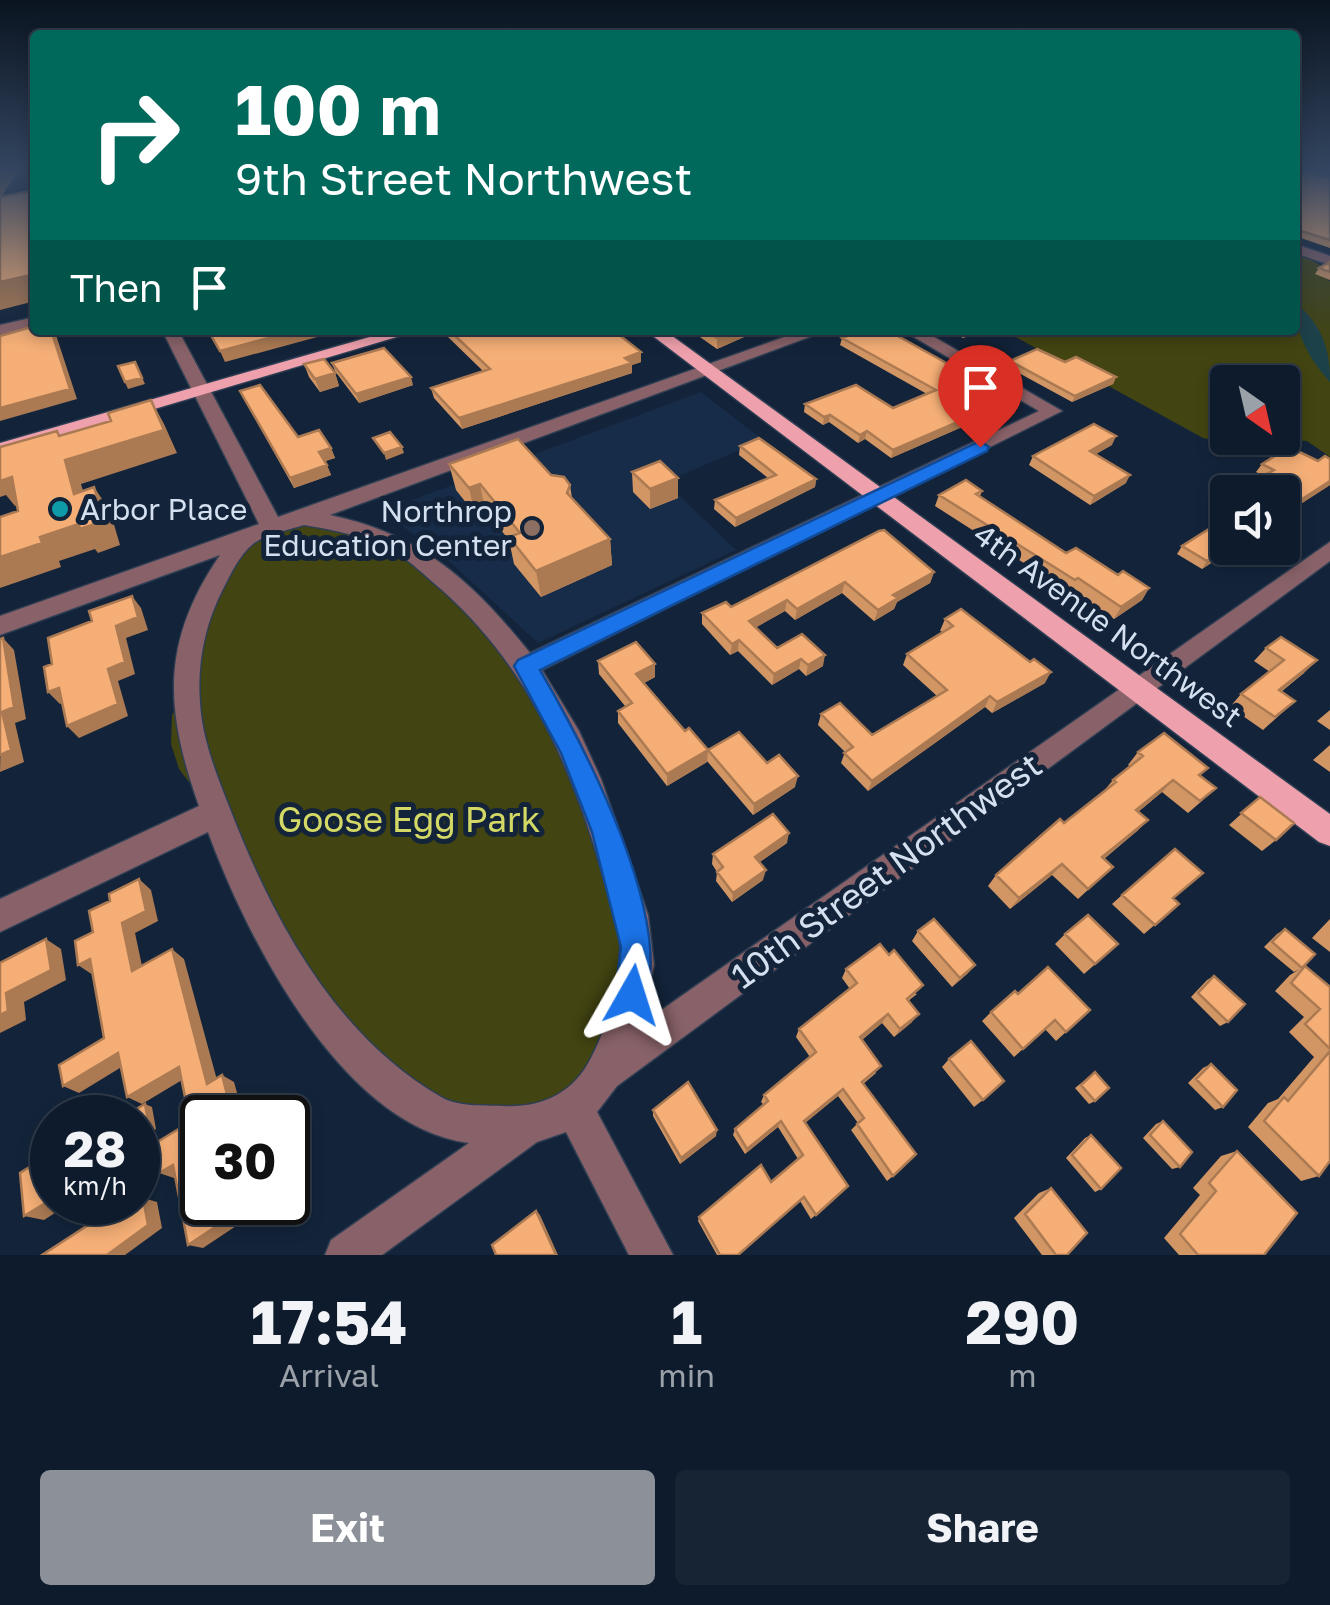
<!DOCTYPE html>
<html lang="en">
<head>
<meta charset="utf-8">
<style>
  body { margin:0; font-family:"Golos Text",sans-serif; background:#172434; color:#f1f3f6; height:100vh; display:flex; flex-direction:column; font-size:38px; white-space:nowrap }
  * { box-sizing:border-box; margin:0 }
  p { font-size:32px; color:#9ba1a9 }
  .icon { flex:none; width:55px; height:55px; fill:none; stroke:currentColor; stroke-width:2; stroke-linecap:round; stroke-linejoin:round }
  .map { position:relative; height:1255px; overflow:hidden }
  .drawer { display:flex; flex-direction:column; background:#0e1b2c; flex:1 }
  .drawer>* { flex:none }
  .top-card { position:absolute; left:30px; top:30px; width:1270px; height:305px; border-radius:10px; box-shadow:0 5px 15px #0003,0 0 0 2px #2e3948; background:#00695c; color:#fff; overflow:hidden }
  .needle { width:65px; rotate:146deg }
  .tools { position:absolute; left:1210px; top:365px; display:grid; gap:20px }
  .tools a { display:grid; place-items:center; width:90px; height:90px; border-radius:10px; background:#0e1b2c; box-shadow:0 5px 15px #0003,0 0 0 2px #2e3948; font-size:50px }
  .speed { position:absolute; left:30px; top:1095px; display:flex; gap:20px; font-size:50px; font-weight:700; text-align:center }
  .speed>* { display:grid; place-content:center; width:130px; height:130px; border-radius:50%; background:#0e1b2c; box-shadow:0 5px 15px #0003,0 0 0 2px #2e3948; line-height:1 }
  .speed small { font-size:25px; font-weight:400 }
  .speed .limit { border:5px solid #111; border-radius:15px; background:#fff; color:#111 }
  .pin { position:absolute; display:grid; place-items:center; width:85px; height:85px; color:#fff; margin:-102px -42px; border-radius:50% 50% 50% 0; rotate:-45deg; box-shadow:0 0 10px #0007 }
  .pin .icon { rotate:45deg }
  .me { position:absolute; width:110px; margin:-55px; rotate:6deg; stroke-linejoin:round; filter:drop-shadow(0 0 8px #0008) }
  .turn { display:flex; align-items:center; gap:35px; height:210px; padding:0 40px; font-size:45px }
  .turn .icon { width:130px; height:130px; stroke-width:2.5 }
  .turn b { display:block; font-size:70px; line-height:85px }
  .then { display:flex; align-items:center; height:95px; padding:0 40px; background:#0003; gap:20px; font-size:38px }
  .eta { display:flex; justify-content:space-evenly; align-items:center; height:170px; text-align:center }
  .eta b { font-size:60px; font-weight:700; line-height:70px }
  .primary-button { display:flex; gap:20px; margin-top:auto; padding:20px 40px }
  .primary-button a { flex:1; height:115px; border-radius:10px; background:#8c9099; color:#fff; font-size:40px; font-weight:700; line-height:115px; text-align:center }
  .primary-button a+a { background:#172434; color:#f1f3f6 }
  .map>svg:first-child { display:block }
  .built { fill:#172c48 }
  .green { fill:#424411; fill-rule:evenodd }
  .water { fill:#1c4148 }
  .lines { fill:none; stroke-linecap:round; stroke-linejoin:round }
  .minor-casing { stroke:#2e3e53; stroke-width:3 }
  .major-casing { stroke:#2e3e53; stroke-width:3 }
  .minor { fill:#886268; fill-rule:evenodd }
  .major { fill:#eea0ac; fill-rule:evenodd }
  .wall { fill:#d29665 }
  .shaded-wall { fill:#ab7a53 }
  .building { fill:#f4ae76; stroke:#ab7a53; stroke-width:2.5 }
  .route { fill:#1a73e8; stroke:#114b97; stroke-width:2.5 }
  .culture-dot { fill:#0f9aa8; stroke:#13243a; stroke-width:4 }
  .education-dot { fill:#8d6e63; stroke:#13243a; stroke-width:4 }
  .labels { text-anchor:middle; dominant-baseline:central; stroke-width:10; stroke-linejoin:round; paint-order:stroke }
  .poi-label { font-size:30px; fill:#d4dfef; stroke:#13243a; text-anchor:start }
  .street-label { font-size:30px; fill:#d4dfef; stroke:#13243a }
  .near-park-label { font-size:35px; fill:#d4d965; stroke:#13243a }
  .near-street-label { font-size:35px; fill:#d4dfef; stroke:#13243a }
</style>
</head>
<body>
<div class="map">
<svg width="1330" height="1255" viewBox="0 0 1330 1255">
  <rect width="100%" height="100%" fill="#13243a"/>
  <path class="built" d="M701,392l62,48 -98,42 71,68 -198,93 -88,-81 -67,-51z"/>
  <path class="green" d="M1306,257l19,11 -3,7 8,6v176l-23,-16 -14,-1 -34,9 -56,-11 -100,-55 -9,-11 6,-4 -17,-9 -18,5 -53,-29 -2,-5h285v-72zM1228,382h54v56h-54z
    M300,517l104,30 122,119 111,281 -62,162 -135,9 -143,-138 -93,-200 -15,2 -10,-13 -8,-25 1,-29 14,-21 2,-37 58,-120z"/>
  <path class="water" d="M1295,302c27,23 35,46 35,80 -21,-23 -35,-48 -35,-80z"/>
  <g class="lines">
    <defs>
      <path id="minor" d="M1300,171l30,3v8l-28,-8z
        M1295,244l35,12v9l-35,-12z
        M35,317v10l-35,8v-10z
        M162,330h16l100,187 526,-187h24l-498,185c91,19 143,67 200,138l509,-242 -137,-81h20l140,81 -520,259 37,61 22,48 47,136 6,50 -14,60 690,-483v19l-713,525 -20,26 76,143h-44l-63,-123 -29,10 -155,113h-57l6,-15 138,-97c-127,-16 -222,-205 -261,-311l-208,100v-33l199,-93c-34,-96 -39,-163 21,-251l-220,80v-19l259,-92zM304,525c30,5 61,11 89,26 18,10 33,26 49,39 82,73 126,168 157,272 8,27 19,55 21,83 1,37 -12,80 -29,113 -18,36 -50,50 -89,48 -19,-1 -44,1 -61,-9 -104,-60 -167,-175 -209,-283 -14,-36 -30,-73 -32,-112 -3,-39 5,-78 23,-113 7,-14 17,-35 30,-45 12,-10 36,-14 51,-19z"/>
      <path id="major" d="M394,330h26l-420,125v-12z
        M645,330h19l666,484v32l-11,-4z"/>
    </defs>
    <use href="#minor" class="minor-casing"/>
    <use href="#major" class="major-casing"/>
    <use href="#minor" class="minor"/>
    <use href="#major" class="major"/>
  </g>
  <path class="wall" d="M1295,171l35,8v69l-35,-12z
    M1330,262v18l-15,-6 4,-6z
    M447,330h166l28,32 -9,3v8l-170,56 -28,-31 -3,-10 52,-17 -35,-34z
    M690,330h54v7l-27,12z
    M947,330h37l-21,8z
    M842,338l169,61 -3,8 -117,51 -26,-19 -7,4 -29,-21 -6,3 -19,-13 1,-8 88,4 34,-14 -87,-49z
    M1010,361l55,1 51,15 -3,7 -41,18 -64,-35z
    M332,363l81,22 -54,18 -24,-32z
    M304,364l31,9 4,13 -19,6 -11,-15z
    M240,391l58,46 33,11 4,10 -10,3 6,14 -37,13z
    M1112,445l-17,9 31,29 -36,22 -61,-40 4,-9z
    M740,446l76,33 -1,8 -80,40 -21,-18 1,-9 53,-22 -29,-23z
    M1330,459v26l-48,31v-24l-18,-16 -8,-4 6,-8 56,-3z
    M449,464l102,11 19,10 2,13 38,41 2,26 -71,32 -27,-33 -5,-24 -24,-30 -10,4 -19,-24z
    M632,472l46,6v20l-28,11 -17,-17z
    M982,491l-2,5 86,57 83,35 -7,12 -28,19 -42,-29 -3,2 -134,-86 4,-11z
    M879,531l55,41 -4,11 -33,19 -3,7 -20,12 -32,-28 -47,27 -10,-9 -29,16 21,21 46,18 -17,10 -7,-7 -27,16 -34,-34 -8,4 -28,-31v-11l29,-6z
    M1182,546l46,2h6l-32,21 -25,-15z
    M945,619l100,64 -53,30 -7,-6 -117,84 -27,-28 4,-11 -27,-27 3,-11 51,21 65,-39 -34,-31 4,-11 36,-22 -3,-1z
    M1266,648l38,25 -23,19 14,9 -32,29 -33,-23 11,-13 29,-22 -16,-11z
    M598,661l57,16 -11,6 41,48 23,19 -1,12 -40,24 -49,-63v-12l7,-5 -26,-32z
    M1330,710v20l-13,-9z
    M1330,745v27l-17,-12z
    M708,750l59,13 28,24 -42,28 -46,-54z
    M1138,752l62,24 3,24 -15,13 -26,-21 -24,20 10,8 -11,11 -33,28 9,8 -35,32 -26,-24 -42,34 -22,-23 8,-11 107,-83 10,-12 17,-14 -2,-1z
    M1260,797l16,43 -14,11 -33,-26z
    M787,843l-28,19 4,18 -31,22 -16,-21 1,-9 -5,-8 1,-10z
    M1122,895l52,3 5,6 -35,30 -32,-30z
    M1330,919v33l-18,-14z
    M1285,929l17,39 -8,4 -30,-25 13,-13z
    M918,931l57,34 -8,9 -15,13 -40,-46z
    M1065,934l53,10 -34,30 -29,-30z
    M1305,966l25,21v174l-11,15 -18,5 -53,-54 20,-24 10,-4 36,-42 -25,-25 15,-15 -29,-26 15,-16z
    M1048,967l18,65 -10,9 -11,-12 -31,28 -32,-36 9,-9 27,-18z
    M846,969l71,25 -9,7 4,21 -18,15 -12,-14 -20,17 14,33 -13,11 30,92 -6,5 -36,-51 7,-7 -20,-27 -33,27 43,63 -37,33 -11,-18 -61,54h-22l-19,-34 1,-4 72,-35 27,-23 -20,-32 -33,27 -12,-19 2,-6 29,-24 -3,-3 3,-7 46,-38 -14,-20 3,-8 51,-40 -8,-11z
    M1214,976l14,46 -8,4 -29,-29 16,-17z
    M949,1059l34,41 -9,7 -32,-40z
    M1211,1064l12,43 -8,3 -27,-27 15,-15z
    M1095,1072v29l-6,3 -14,-16z
    M653,1110l63,26 -36,28 -27,-48z
    M1163,1121l17,46 -8,2 -29,-31 13,-14z
    M1091,1135l10,54 -6,3 -29,-34 19,-20z
    M1237,1151l27,104h-85l-15,-17 36,-43 -7,-7 28,-32z
    M1051,1188l16,67h-25l-28,-37 25,-25z"/>
  <path class="shaded-wall" d="M0,171h18l-18,28z
    M35,274v27l-35,9v-28z
    M51,330l4,2 22,67 -77,22v-13z
    M298,330h45l-118,32 -5,-11z
    M736,330h8v7l-27,12v-11z
    M969,330h15l-21,8 2,-7z
    M641,352v10l-9,3v8l-170,56 -3,-11z
    M135,362l10,22 -17,5 -3,-7z
    M335,373l4,13 -19,6 -5,-13z
    M411,377l2,8 -54,18 -3,-9z
    M1116,377l-3,7 -41,18 3,-6z
    M1011,399l-3,8 -117,51 2,-8z
    M151,400l13,24 13,29 -96,31 10,34 -17,-24 -17,-63 16,23z
    M830,415l-1,7 -6,3 1,-8z
    M867,431l-2,8 -7,4 2,-8z
    M1116,436l-4,9 -26,15 4,-9z
    M402,447l2,6 -18,7 -2,-7z
    M331,448l4,10 -12,4 -4,-10z
    M327,465l4,10 -37,13 -4,-10z
    M1130,475l-4,8 -36,22 4,-9z
    M0,477h12l18,24 -15,5 -9,-11 -6,2z
    M678,478v20l-28,11v-20z
    M816,479l-1,8 -80,40 1,-9z
    M1330,481v4l-48,31v-4z
    M480,484l5,26 -10,4 -6,-26z
    M94,487l16,24 10,34 -22,8 -3,-4 -36,12 2,6 -61,21v-31l40,-20z
    M610,539l2,26 -71,32 -5,-26z
    M1228,548h6l-32,21 5,-8z
    M934,572l-4,11 -33,19 -3,7 -20,12 4,-11 15,-15z
    M845,582l-3,11 -47,27 2,-11z
    M1149,588l-7,12 -28,19 7,-12z
    M132,596l9,12 7,22 -22,8 9,36 -17,7 10,35 -49,22 -12,-12 41,-57 8,-43z
    M787,600l-2,11 -37,21 1,-11z
    M3,638l11,12 12,69 -11,4 9,39 -24,10z
    M739,640l-1,11 -8,4 2,-11z
    M825,655l-2,11 -17,10 2,-11z
    M801,659l-2,10 -27,16 2,-11z
    M1317,660l-13,13 -38,30 13,-13z
    M655,664v13l-18,10 -1,-13z
    M1051,672l-6,11 -53,30 5,-11z
    M59,688l11,12 -10,4 -12,-12z
    M990,696l-5,11 -117,84 4,-10z
    M708,750l-1,12 -40,24v-12z
    M798,776l-3,11 -42,28 1,-11z
    M1173,780l-11,12 -36,30 10,-12z
    M1148,820l-11,11 -45,37 10,-11z
    M789,833l-2,10 -34,24 2,-10z
    M1062,864l-10,11 -42,34 9,-11z
    M766,870l-3,10 -31,22 1,-9z
    M139,879l12,11 7,31 -23,12 10,47 -13,-9 -10,-48z
    M46,939l15,10 5,31 -42,22 2,18 -26,13v-18l6,-22z
    M172,949l12,10 36,132 -13,-7z
    M90,959l3,16 -15,-10z
    M975,965l-8,9 -15,13 8,-9z
    M888,1014l-6,9 -27,22 5,-8z
    M919,1014l-7,8 -18,15 6,-8z
    M118,1053l15,7 -54,33 -16,-7z
    M179,1067l13,7 -50,30 -15,-7z
    M222,1075l12,7 10,36h-11z
    M843,1089l-5,7 -38,31 4,-6z
    M145,1104l7,3 4,22 -18,11v-8z
    M781,1121l-3,6 -33,27 2,-5z
    M717,1130l-1,6 -36,28 1,-6z
    M173,1165l14,5 -13,8 -15,-5z
    M143,1198l14,4 5,26 -37,27h-18z
    M52,1199v3h20l-28,18 -20,-4z
    M253,1202h19l-69,46 -15,-3z
    M536,1211l4,4 18,40h-2z"/>
  <path class="building" d="M1295,171h8l27,8v61l-35,-11z
    M35,190v84l-35,8v-85z
    M1330,262v10l-11,-4z
    M35,326v4h16l19,59 -70,19v-72z
    M208,330h90l-78,21z
    M449,330h164l28,22 -16,6 7,5 -173,55 -28,-30 59,-19z
    M705,330h31l-19,8z
    M863,330h24l124,69 -118,51 -26,-19 -7,4 -30,-20 -6,2 -19,-13 51,-19 37,23 43,-18 -94,-52z
    M384,348l27,29 -55,17 -24,-31z
    M1037,349l28,13 11,-5 40,20 -41,19 -65,-35z
    M324,359l11,14 -20,6 -11,-15z
    M135,362l7,16 -17,4 -7,-16z
    M260,385l38,52 21,-7 12,18 -12,4 8,13 -37,13 -50,-87z
    M151,400l13,30 -99,30 9,34 20,-7 10,34 -24,8 -1,-5 -39,13 2,6 -42,14v-40l18,-6 -6,-34 -12,4v-34l57,-16 2,5 52,-15 -3,-8z
    M1094,424l22,12 -26,15 40,24 -36,21 -61,-40z
    M390,432l12,15 -18,6 -11,-15z
    M759,438l57,41 -80,39 -21,-18 61,-25 -36,-29z
    M518,439l33,36 13,2 6,8 -3,8 43,46 -74,32 -27,-34 11,-4 -40,-49 -11,4 -20,-24z
    M1289,447l29,14 7,-5 5,3v22l-48,31v-20h-47l39,-22 -12,-6z
    M660,461l18,17 -28,11 -18,-17z
    M966,480l16,11 -6,3 90,59 10,-5 42,27 5,-4 26,17 -28,19 -43,-29 -3,2 -136,-85z
    M1228,517v31l-21,13 -25,-15z
    M884,530l50,42 -41,23 5,3 -20,12 -33,-28 -48,27 -10,-9 -38,21 28,27 25,-14 23,21 -17,10 -7,-6 -27,15 -35,-34 -7,4 -30,-31 24,-11 5,5 148,-76z
    M132,596l6,21 -22,9 9,36 -17,7 10,35 -51,22 -8,-38 -11,4 -4,-25 8,-3 -4,-26 44,-17 -3,-10z
    M961,609l69,53 4,-3 17,13 -54,30 -7,-6 -118,85 -28,-28 9,-6 -32,-33 19,-11 32,32 75,-45 -40,-36 46,-28 -8,-7z
    M1281,637l36,23 -38,30 16,11 -20,16 -34,-23 43,-34 -18,-12z
    M3,638l11,69 -12,5 9,38 -11,5v-116z
    M636,642l19,22 -19,10 49,57 4,-3 19,22 -41,24 -49,-63 14,-8 -34,-42z
    M739,732l28,31 12,-8 19,21 -44,28 -46,-54z
    M1164,733l44,35 -9,7 17,13 -16,13 -27,-21 -37,30 12,10 -46,37 11,10 -25,22 -26,-25 -43,34 -23,-23 64,-56 4,4 52,-41 -3,-2 30,-24 -5,-4z
    M1260,797l34,26 -18,17 -35,-27z
    M773,814l16,19 -34,24 11,13 -33,23 -16,-21 6,-5 -10,-13z
    M1175,849l28,24 -30,25 6,6 -24,21 -33,-30z
    M139,879l7,32 -24,12 10,48 40,-22 35,135 15,-9 11,43h-31v84h51l-65,43 -15,-80 -14,8 -5,-29 36,-22 -11,-55 -52,30 -9,-44 -55,33 -4,-21 45,-27 -14,-79 -12,6 -3,-24 18,-9 -4,-21 21,-10 -1,-7z
    M1088,915l30,29 -23,20 -30,-30z
    M934,919l41,46 -15,13 -42,-47z
    M1285,929l30,25 -13,14 -30,-26z
    M46,939l5,31 -45,23 2,18 -8,4v-52z
    M880,944l9,11 5,-5 29,35 -16,14 12,15 -19,15 -12,-15 -28,23 21,29 -19,16 54,72 -23,22 -36,-52 7,-6 -21,-29 -39,32 44,65 -32,29 -12,-18 -66,58h-18l-21,-38 62,-52 10,17 32,-27 -22,-34 -34,28 -12,-20 33,-28 -4,-6 52,-43 -17,-23 58,-46 -11,-14z
    M1305,966l25,21v62l-25,-25 15,-15 -29,-26z
    M1048,967l42,43 -24,22 -11,-12 -32,29 -32,-37 24,-21 3,3z
    M1214,976l31,28 -17,18 -30,-29z
    M971,1041l33,40 -21,19 -34,-41z
    M1330,1051v110l-11,15 -55,-55 20,-24 4,4z
    M1211,1064l26,26 -14,17 -27,-28z
    M1095,1072l14,16 -14,13 -14,-16z
    M688,1082l29,48 -36,28 -28,-48z
    M145,1104l4,22 -11,6v-14h-17z
    M1163,1121l29,31 -12,15 -30,-32z
    M1091,1135l30,33 -20,21 -29,-34z
    M1237,1151l60,62 -33,42h-66l-18,-21 36,-43 -7,-8z
    M52,1153v46l-28,17 -4,-43z
    M1051,1188l36,45 -20,22h-11l-31,-41z
    M143,1198l5,27 -41,30h-65l68,-44 1,8z
    M536,1211l20,44h-60l-4,-10z"/>
  <linearGradient id="sky" x2="0" y2="1"><stop stop-color="#0a1420"/><stop offset="0.49" stop-color="#334560"/><stop offset="1" stop-color="#334560" stop-opacity="0"/></linearGradient>
  <rect width="1330" height="346" fill="url(#sky)"/>
  <path class="route" d="M980,441l9,6 -2,4 -447,219c43,74 138,253 103,336l-11,5 -12,-5 -5,-11 6,-48 -29,-115 -31,-79 -47,-87 4,-6z"/>
  <circle class="culture-dot" cx="60" cy="509" r="10"/>
  <circle class="education-dot" cx="532" cy="528" r="10"/>
  <g class="labels">
    <g class="poi-label">
      <text x="80" y="509">Arbor Place</text>
      <text x="512" y="511" text-anchor="end">Northrop<tspan x="512" dy="34">Education Center</tspan></text>
    </g>
    <g class="street-label">
      <text transform="translate(1108 625) rotate(36)">4th Avenue Northwest</text>
    </g>
    <g class="near-park-label">
      <text x="409" y="819">Goose Egg Park</text>
    </g>
    <g class="near-street-label">
      <text transform="translate(886 870) rotate(-36)">10th Street Northwest</text>
    </g>
  </g>
</svg>
<div class="tools">
<a><svg class="needle" viewBox="-14 -14 28 28"><path d="M0-13l5 13h-10z" fill="#e53935"/><path d="M0 13l5-13h-10z" fill="#9ba1a9"/></svg></a>
<a><svg class="icon" aria-label="sound" viewBox="0 0 24 24"><path d="M4 9h4l5-4v14l-5-4H4zM17 9q2 3 0 6"/></svg></a>
</div>
<div class="speed"><div>28<small>km/h</small></div><div class="limit">30</div></div>
<div class="pin" style="left:980px;top:447px;background:#d93025"><svg class="icon" aria-label="arrive" viewBox="0 0 24 24"><path d="M6 21V4h12l-3 4 3 4H6"/></svg></div>
<svg class="me" style="left:632px;top:995px" viewBox="-20 -20 40 40"><path d="M0-17L14 15 0 8-14 15z" fill="#1a73e8" stroke="#fff" stroke-width="4"/></svg>
<div class="top-card">
<div class="turn"><svg class="icon" aria-label="right" viewBox="0 0 24 24"><path d="M7 20v-9h11M14 6l5 5-5 5"/></svg><div><b>100 m</b>9th Street Northwest</div></div>
<div class="then">Then<svg class="icon" aria-label="arrive" viewBox="0 0 24 24"><path d="M6 21V4h12l-3 4 3 4H6"/></svg></div>
</div>
</div>
<section class="drawer">
<div class="eta">
<div><b>17:54</b><p>Arrival</p></div>
<div><b>1</b><p>min</p></div>
<div><b>290</b><p>m</p></div>
</div>
<div class="primary-button"><a>Exit</a><a>Share</a></div>
</section>
</body>
</html>
